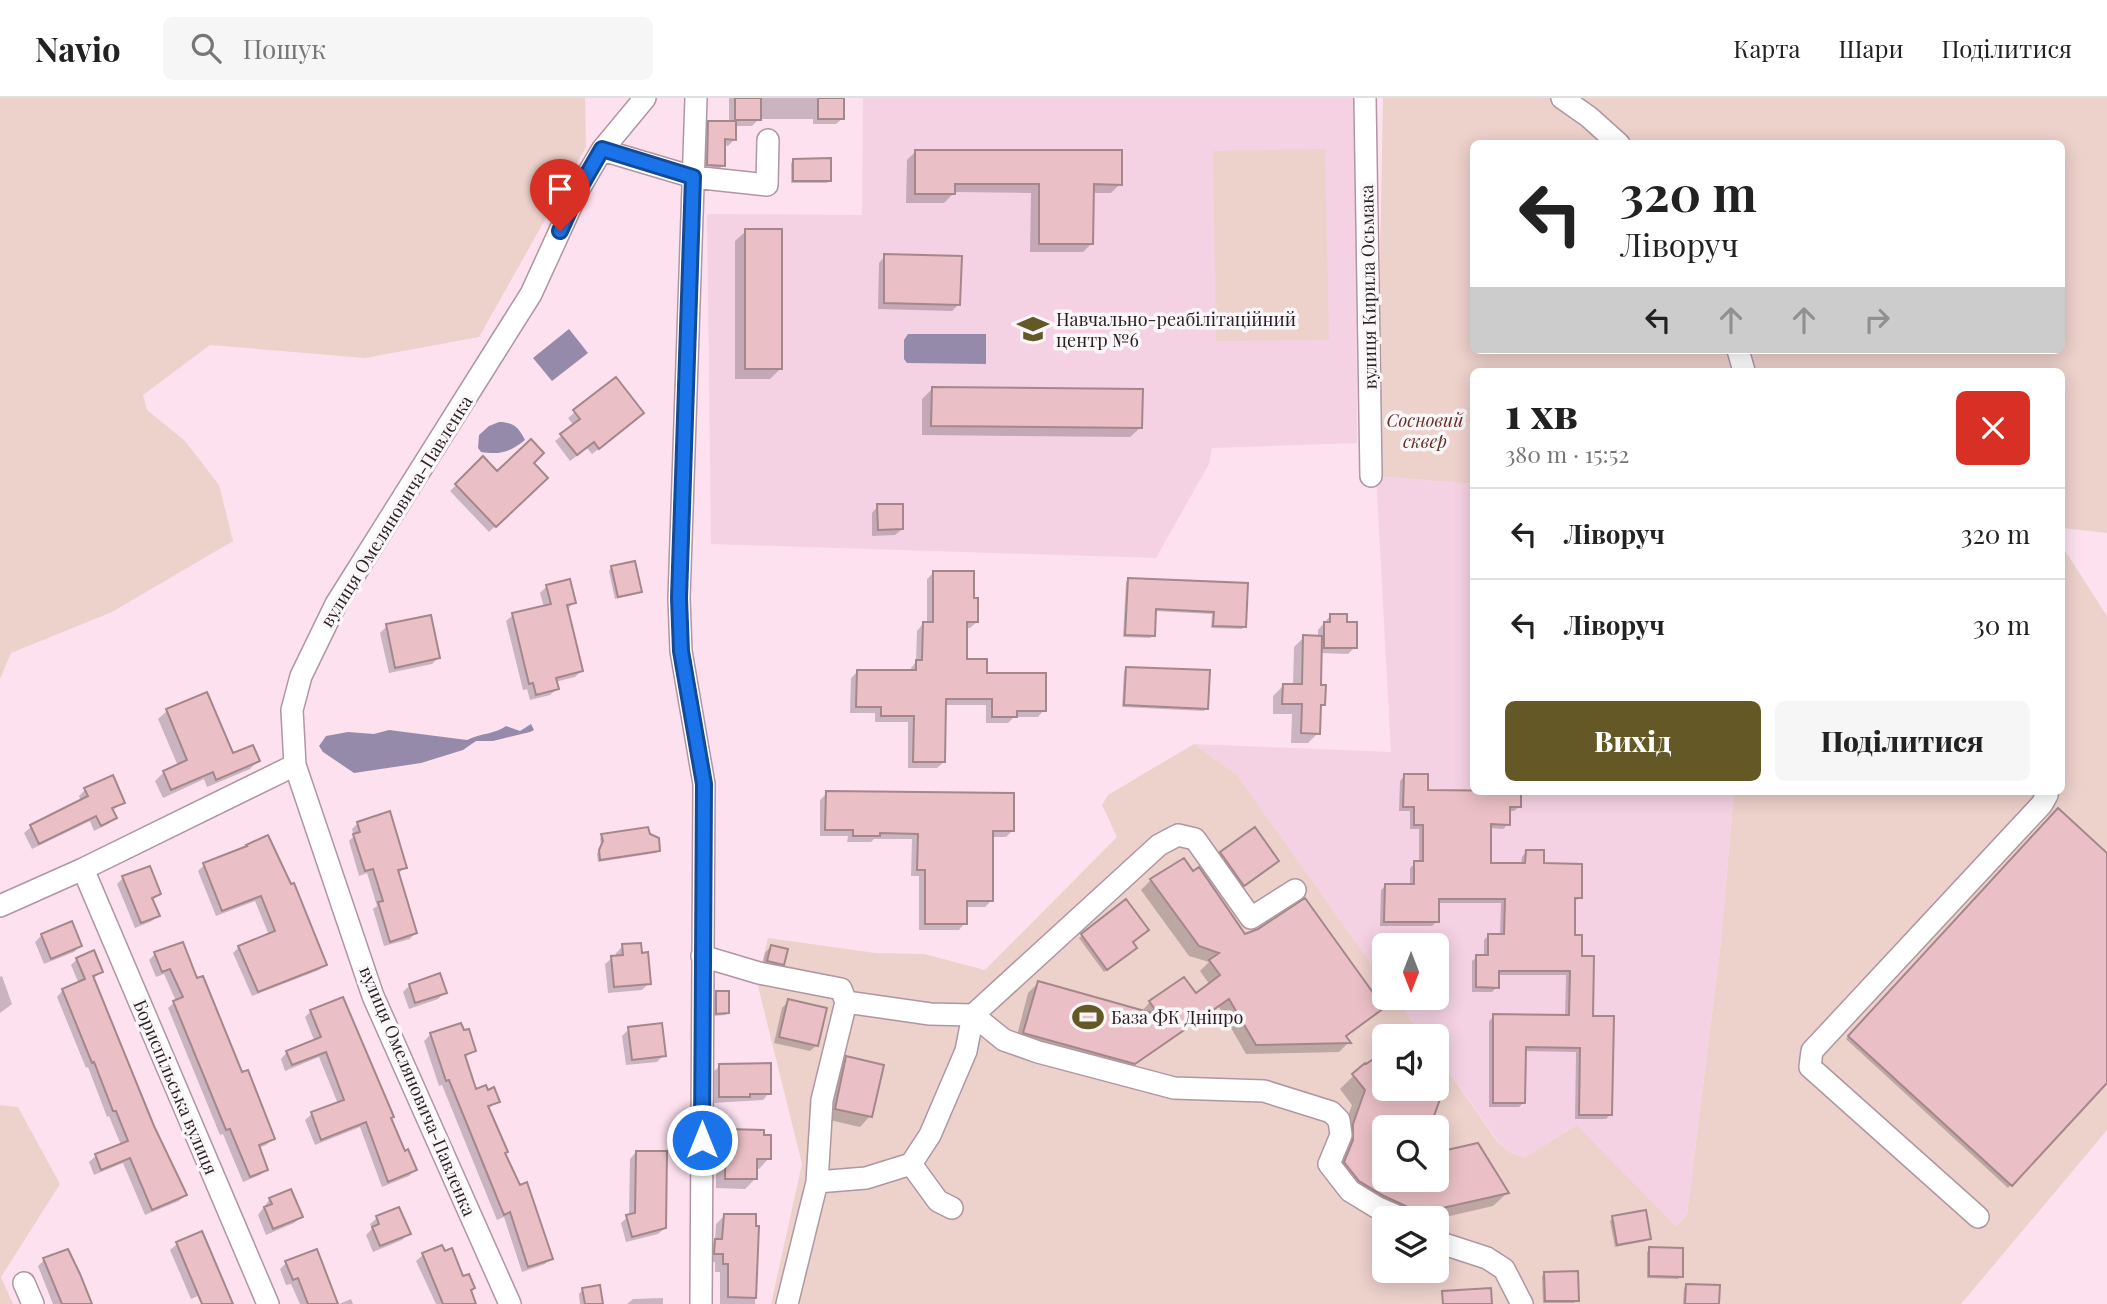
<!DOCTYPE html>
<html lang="uk">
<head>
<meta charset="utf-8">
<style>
  body { margin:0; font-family:"Playfair Display",serif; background:#f6f6f6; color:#222; height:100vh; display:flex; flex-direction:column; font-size:26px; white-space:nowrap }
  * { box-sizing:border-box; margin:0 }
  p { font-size:23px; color:#767676 }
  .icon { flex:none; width:38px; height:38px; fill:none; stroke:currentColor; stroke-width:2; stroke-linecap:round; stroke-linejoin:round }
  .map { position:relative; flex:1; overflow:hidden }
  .drawer { position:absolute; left:1470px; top:270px; width:595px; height:427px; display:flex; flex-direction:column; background:#fff; border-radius:10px; box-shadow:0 4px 18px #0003 }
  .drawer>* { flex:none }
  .top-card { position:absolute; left:1470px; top:42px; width:595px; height:214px; border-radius:10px; box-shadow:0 4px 18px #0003; background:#fff; color:#222; overflow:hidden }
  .needle { width:46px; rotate:180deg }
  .tools { position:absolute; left:1372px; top:835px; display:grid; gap:14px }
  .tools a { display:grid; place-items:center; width:77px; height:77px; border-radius:10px; background:#fff; box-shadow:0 4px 18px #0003; font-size:35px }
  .pin { position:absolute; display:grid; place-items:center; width:60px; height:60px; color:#fff; margin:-72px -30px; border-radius:50% 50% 50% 0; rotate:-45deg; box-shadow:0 0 7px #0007 }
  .pin .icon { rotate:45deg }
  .me { position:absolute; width:77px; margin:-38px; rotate:0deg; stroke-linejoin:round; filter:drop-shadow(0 0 5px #0008) }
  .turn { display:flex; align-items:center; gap:24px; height:147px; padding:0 35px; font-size:32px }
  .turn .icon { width:91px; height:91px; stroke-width:2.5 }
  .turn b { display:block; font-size:49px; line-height:60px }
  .lanes { display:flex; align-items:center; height:66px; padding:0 35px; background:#0003; justify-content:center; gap:35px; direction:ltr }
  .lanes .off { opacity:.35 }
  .round { display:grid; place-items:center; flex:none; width:74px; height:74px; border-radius:10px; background:#f6f6f6 }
  .summary { display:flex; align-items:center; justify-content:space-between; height:119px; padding:0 35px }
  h1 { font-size:42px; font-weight:800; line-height:52px }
  .primary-button { display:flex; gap:14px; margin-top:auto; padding:14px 35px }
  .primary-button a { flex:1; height:80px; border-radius:10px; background:#645926; color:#fff; font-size:28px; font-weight:800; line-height:80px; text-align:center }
  .primary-button a+a { background:#f6f6f6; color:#222 }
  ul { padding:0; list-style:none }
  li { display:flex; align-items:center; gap:21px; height:91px; padding:0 35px; border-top:2px solid #e0e0e0 }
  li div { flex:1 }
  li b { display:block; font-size:26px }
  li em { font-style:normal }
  header { display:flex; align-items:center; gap:42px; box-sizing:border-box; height:98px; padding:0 35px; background:#fff; border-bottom:2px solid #e0e0e0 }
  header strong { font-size:33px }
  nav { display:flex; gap:38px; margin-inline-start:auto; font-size:24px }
  .search { width:490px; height:63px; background:#f6f6f6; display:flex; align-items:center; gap:18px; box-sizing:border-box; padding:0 24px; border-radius:10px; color:#767676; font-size:26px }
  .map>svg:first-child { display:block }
  .built { fill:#f5d2e3 }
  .green { fill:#edd1cb; fill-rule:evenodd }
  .water { fill:#968aaa }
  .shadow { fill:#0003 }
  .building { fill:#eac0c6; stroke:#a4878b; stroke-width:2 }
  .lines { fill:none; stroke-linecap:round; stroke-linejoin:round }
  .minor-casing { stroke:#af96a2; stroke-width:24 }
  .minor { stroke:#fff; stroke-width:21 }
  .route-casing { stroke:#114b97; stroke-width:18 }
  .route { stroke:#1a73e8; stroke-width:12 }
  .labels { text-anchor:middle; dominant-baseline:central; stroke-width:7; stroke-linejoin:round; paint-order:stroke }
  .street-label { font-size:18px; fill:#291f24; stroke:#fbf6f8 }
  .poi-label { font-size:18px; fill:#291f24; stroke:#fbf6f8; text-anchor:start }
  .park-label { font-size:18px; font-style:italic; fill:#652f26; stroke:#fbf6f8 }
</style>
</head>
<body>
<header>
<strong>Navio</strong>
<div class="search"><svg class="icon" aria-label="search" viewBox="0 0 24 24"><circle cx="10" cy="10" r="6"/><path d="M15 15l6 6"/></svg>Пошук</div>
<nav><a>Карта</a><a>Шари</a><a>Поділитися</a></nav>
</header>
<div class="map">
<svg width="2107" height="1206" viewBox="0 0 2107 1206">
  <rect width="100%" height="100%" fill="#fde1ef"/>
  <path class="built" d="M863,0h493l1,345 -145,5 -3,16 -53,94 -445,-14 -4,-330 155,1z
    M1376,378l97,8 1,307h260l-13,151 -34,273 -11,11 -99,-101 -53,33 -15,-6 -11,-11 -61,-86v-19h-14l-28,-38h42v-53h-53v37l-147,-207 -43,-31 197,8z"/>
  <path class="green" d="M0,0h585l1,49 -107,190 -114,21 -155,-13 -67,50 4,15 38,31 34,44 14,56 -121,71 -101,41 -11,26z
    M1383,0h724v435l-45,-5v-157h-588l-1,113 -97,-8zM1474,46h588v206h-588z
    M1325,51l4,191 -113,1 -3,-190z
    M2062,448l45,70v514l-146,174h-1190l31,-140 -45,-182 11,-44 107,15 49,1 61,16 132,-133 -15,-32 6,-10 86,-51 43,31 147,207v16h11l28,38h-39v52h53v-33l60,86 12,11 15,6 53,-33 99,101 11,-11 34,-273 13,-151h328zM1384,1029h53v53h-53zM1384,1120h53v52h-53z
    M0,1007l18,2 42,77 -59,93 12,27h-13z"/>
  <path class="water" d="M569,231l19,24 -36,28 -19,-23z
    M908,236h78v30l-79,-1 -3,-4v-19z
    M499,324c15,0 20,6 26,18 -15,12 -25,15 -44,12l-3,-4 1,-13 10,-9z
    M531,626l3,6 -4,2 -37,9h-17l-13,9 -42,13 -67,10 -31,-21 -4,-6 7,-10 22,-4 26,2 15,-4 78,10c14,-7 29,-6 39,-14l14,5z"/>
  <path class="shadow" d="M729,0h114v20l-7,6h-23v-5h-54l-7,7h-17v13l-7,7 -5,-1v20l-6,7 -16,-1 1,-42 7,-7 20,1z
    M916,53l204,33 -9,9h-19v50l-9,9h-53l1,-59 -76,-1 -11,11h-38l1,-43z
    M794,62l35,20 -2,3h-36v-20z
    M746,133l34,138 -10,10h-35v-138z
    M885,158l74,48 -7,7 -74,-2 1,-46z
    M615,281l21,41 -44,34 -5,-6 -17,13 -15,-20 19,-15 -6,-8z
    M932,291l209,38 -11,10 -208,-2v-36z
    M483,361l14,15 34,-11 15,15 -57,54 -39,-41z
    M878,408l24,23 -7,6 -23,1v-23z
    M611,470l29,23 -3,3 -22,5 -6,-28z
    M934,474l38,28 5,22 -7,6h-5v33l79,49 -6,7h-24l-6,6h-22v-18h-42v57l-7,6h-29v-46h-33v-9h-25l1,-35 7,-7 53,1v-4l5,-6 1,-31 6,-7h4v-45z
    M1129,481l117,6 -2,41 -2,3 -31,-1 1,-14 -58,-3 -1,25 -3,2 -27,-1 3,-55z
    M547,488l27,16 -7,8 14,61 -6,6 -20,5 2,7 -7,6 -20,5 -3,-11 -4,1 -17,-69 7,-6 31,-8 -4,-14z
    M1330,518l15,7 10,24 -7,7 -28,-1v33l3,18 -4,5 -1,24 -10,10h-17l1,-29h-19v-18l11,-11 9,1 1,-39 10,-10h14v-7z
    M387,528l51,32 -6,6 -43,9 -9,-40z
    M1126,570l80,40 -2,3 -82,-4 2,-36z
    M167,613l65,45 26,5 -8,8 -43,18 -3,-8 -41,19 -8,-17 9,-9 14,-6 -20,-47z
    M1404,678l22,15 93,16 -5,4h-6v13l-5,5 -13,-1 -1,37h32l1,-8 4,-5 54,46 -7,4v35l7,21 31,156 -5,5h-31l1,-67 -52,-1v51l-5,5h-30v-86l5,-5 71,1 1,-42h-69v12l-5,5h-20v-31l5,-4h7v-17l5,-5h11l1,-32h-64v18l-5,5h-52l1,-36 4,-4h25v-18l5,-5h4v-34h-9v-18h-11l1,-30z
    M85,692l38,12 -11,9 3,7 -7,6 -14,7 -4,-10 -58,28 -8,-16 7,-6 50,-26 -2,-5z
    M827,695l185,38 -6,6h-14l-1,64 -6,6h-20v16l-6,7h-40v-54h-8l1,-37h-38l-3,3h-24l1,-6h-28v-36z
    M2058,712l49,46v225l-99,107 -162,-149z
    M358,725l47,44 -7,7 17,59 -5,6 -26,7 -11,-37 4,-3 -10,-33 -8,3 -10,-35 5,-5 -2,-7z
    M648,737l11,15 -3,3 -58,9 -1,-8 4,-9 -1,-6 2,-3z
    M244,751l81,116 -6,5 -67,26 -19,-43 6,-6 30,-12 -14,-34 -39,15 -18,-45 6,-6z
    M1221,755l56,8 -11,10 -33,24 -22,-32z
    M1184,762l61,76 136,72 -36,29 4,5 -10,10 -93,2 -27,-47 -96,66 -108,-30 13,-50 10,-10 103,29 9,-10 45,-7 15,-10 -10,-14 9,-9 -20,-6 -48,-66 10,-10z
    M149,770l10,26 -7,7 6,14 -6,6 -17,7 -18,-44 6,-6z
    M1126,803l6,50 -28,21 -25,-34z
    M71,826l9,22 -6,6 -30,12 -9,-22 7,-7z
    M182,846l91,195 -7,6 -7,3 7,21 -6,6 -17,7 -20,-48 -3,1 -52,-127 8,-7 -12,-27 -8,3 -7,-17 6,-6z
    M623,848l26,37 -7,7 -34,3 -3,-29 7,-6 4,-1v-4z
    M771,848l12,18 -7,6 -14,-3 3,-14z
    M77,861l24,13 -8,7 60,148 32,68 -6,6 -34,14 -22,-52 -29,12 -5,-13 7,-6 25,-11 -12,-29 -2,1 -19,-50 -2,1 -29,-71 6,-7 16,-6 -8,-19z
    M2,878l10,28 -12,9v-36z
    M410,887l35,7 -7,7 -29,10 -6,-17z
    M717,895l11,20 -3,2 -11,1v-21z
    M789,903l28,44 -7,6 -36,-8 8,-35z
    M311,913l79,108 14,34 11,17 -6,6 -27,11 -22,-60 -45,18 -10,-25 7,-6 26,-10 -19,-47 -34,14 -4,-12 6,-7 27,-12 -9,-23z
    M629,931l35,26 -7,7 -31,3 -4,-29z
    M431,936l43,17 -10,7 11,33 23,10 -10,8 16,45 47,104 -6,6 -23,8 -18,-55 -7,3 -55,-135 -3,1 -15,-45z
    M1384,956v34l44,39h-44v53h53v-26l40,-9 30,48 -14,13 -56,13 -48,-1 -58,-41 9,-38 12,-34 -12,-16 14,-14z
    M847,960l23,58 -10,11 -35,-8 12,-51z
    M720,968l49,27 -6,7 -50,3v-31z
    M727,1033l42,27 -10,11h-3v9l-11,11 -29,-1v-47z
    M636,1054l29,76 -7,6 -32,8 -5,-19 8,-7 1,-57z
    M270,1101l31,18 -7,6 -28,12 -8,-20z
    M399,1111l10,24 -7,7 -29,12 -7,-17 6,-6 -2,-5 7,-6z
    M725,1117l32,13 -2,76h-35v-32h-5v-10h-9v-13l9,-8 1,-17z
    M1613,1120l36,21 -3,2 -31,6 -5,-26z
    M202,1135l14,55 -25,11 -21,-49 7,-6z
    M1650,1151l31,27 -3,3 -31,-1v-26z
    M316,1153l22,53h-38l-9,-20 -5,1 -6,-16 6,-6z
    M423,1157l46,36 5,13h-38l-20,-43z
    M44,1162l46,44h-37l-15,-38z
    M1545,1175l32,27 -3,3h-31l-1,-27z
    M1686,1188l32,18h-35l1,-16z
    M583,1191l18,15h-21l-1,-10z
    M663,1200v6h-36l6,-5z
    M351,1201l2,5h-14z"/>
  <path class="building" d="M735,0h26v22h-26z
    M818,0h26v21h-26z
    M708,23h28v19l-11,-1v27l-18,-1z
    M915,52h207v35l-28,-1 -1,60h-54v-60h-84v10h-40z
    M831,60v23h-38v-22z
    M745,131h37v140h-37z
    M884,156l78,2 -2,49 -76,-2z
    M616,279l28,36 -45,36 -5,-7 -17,13 -17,-21 20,-15 -7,-9z
    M932,289l211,2 -1,39 -211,-2z
    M531,341l13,14 -10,10 14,15 -52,49 -41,-43 28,-28 14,15z
    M877,406h26v25l-25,1z
    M635,463l7,31 -24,5 -7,-31z
    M933,473h41v27h4v24h-11v37h20v14h59v38h-29v6h-25v-18h-46l-1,63h-32l1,-46h-33v-9h-25l1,-37h59v-10h6l1,-38h10z
    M1128,480l120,5 -2,44 -33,-1 1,-14 -58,-3 -1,27 -30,-1z
    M570,481l6,24 -9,2 16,66 -27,7 3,11 -23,6 -3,-12 -4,1 -17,-71 39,-9 -5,-19z
    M1330,516h17v8h10v26h-33v-26h6z
    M431,517l9,43 -45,10 -9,-44z
    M1303,537l19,1 -1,49h5l-1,20h-4l-1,29 -19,-1 1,-29h-20l1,-20h19z
    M1126,569l84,3 -2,39 -84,-4z
    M207,594l26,61 20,-8 7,16 -44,19 -3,-8 -42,18 -8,-19 24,-11 -21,-51z
    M1404,676h24v16l93,1v16h-11v18l-19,-1v39h34l1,-13h18v13l38,1v34h-7v37h7v21h12l-1,60h21l-2,99h-33l1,-67 -54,-1 -1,56h-32v-89l76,1 1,-44h-71v17l-23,-1v-32h12v-21h16l1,-35h-66v23h-55l1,-38h29v-23h9v-36h-9v-18h-11z
    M113,677l12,28 -13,5 5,10 -16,8 -5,-10 -57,28 -9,-19 58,-29 -4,-8z
    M826,693l188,2v38h-21v70h-26v23h-42v-54h-8l1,-36 -38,-1v3h-27v-6h-28z
    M2058,710l49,45v230l-95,103 -164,-150z
    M390,713l17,57 -9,2 19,63 -27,9 -12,-40 5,-1 -10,-32 -8,2 -12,-37 7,-2 -3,-10z
    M648,729l2,7 9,4 1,13 -60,9 -1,-10 4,-9 -2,-7z
    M1255,729l24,34 -35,25 -24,-34z
    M268,737l23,49 3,-1 33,82 -69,27 -20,-46 37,-15 -14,-35 -39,15 -19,-48 44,-17 -1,-1z
    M1184,760l9,13 6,-4 46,67 13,-5 47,-31 79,110 -38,28 5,7 -95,2 -27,-46 -94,65 -112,-31 15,-52 121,34 -10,-14 35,-24 12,16 24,-18 -11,-15 10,-7 -20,-7 -49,-67z
    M150,768l11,28 -9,4 8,18 -19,7 -19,-47z
    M1126,801l23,31 -16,12 4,6 -30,22 -26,-36z
    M72,823l10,25 -31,13 -10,-25z
    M183,844l14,36 6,-2 39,96 6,-2 27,69 -16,6 9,25 -18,7 -20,-48 -4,1 -53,-129 10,-4 -13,-28 -8,3 -8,-20z
    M641,845l1,10 6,-1 3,32 -37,3 -3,-31 12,-1 -1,-11z
    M771,847l17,4 -4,16 -17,-4z
    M94,852l9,22 -10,4 61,150 33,69 -35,15 -22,-52 -29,12 -6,-16 33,-13 -12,-30h-3l-19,-49 -2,1 -30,-74 23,-10 -9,-21z
    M440,875l7,20 -32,10 -6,-19z
    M716,893h13v22l-13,1z
    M343,899l51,120 -3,1 14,33 3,-2 9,21 -29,12 -22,-60 -45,18 -10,-28 33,-12 -18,-48 -34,13 -6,-14 35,-14 -11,-27z
    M788,901l39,9 -9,38 -39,-9z
    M461,925l3,7 5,-1 7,22 -11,4 11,34 10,-4 2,5 6,-3 6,15 -12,4 20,46 -3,1 15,32 7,-3 26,77 -25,8 -18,-55 -6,3 -55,-135 -3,1 -16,-48z
    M662,925l4,33 -34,4 -4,-33z
    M1384,954v36h60l-14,39h-46v53h53v-18l2,-1 3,-10 36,-8 31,50 -93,21 -10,-8 -22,-10 -25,-15 -15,-19 9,-22v-16l12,-34 -13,-16 13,-11 1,1z
    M846,958l38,9 -12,52 -37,-8z
    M771,965v31h-21v3h-31v-33z
    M726,1031l38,1v5h7v24h-14v20h-32z
    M636,1053h31l-1,77 -34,9 -6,-22 9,-2z
    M291,1091l12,28 -30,12 -9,-22 8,-3 -3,-6z
    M399,1109l12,27 -31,12 -8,-19 7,-3 -3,-8z
    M1646,1112l5,29 -34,6 -5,-29z
    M724,1116h32v12h3l-3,72 -28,-1v-33h-5v-10h-9l1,-15h7z
    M202,1133l31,73h-31l-26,-62z
    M442,1147l3,6 7,-3 11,28 6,-2 6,14 -4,2 5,14h-33l-21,-51z
    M1649,1149l34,1v29l-34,-1z
    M68,1151l12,25 12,30h-30l-19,-46z
    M317,1151l21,55h-30l-10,-26 -5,2 -8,-19z
    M1578,1173l1,30h-34l-1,-29z
    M1686,1186l34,1 -1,19h-34z
    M600,1187l3,19h-18l-3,-16z
    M1491,1190l1,16h-49l-1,-13z"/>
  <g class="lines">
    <defs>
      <path id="minor" d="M696,0l-17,500 2,53 23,133 -3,520
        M1365,0l6,378
        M1562,0l27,19 30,27
        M602,52l91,27 74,8 1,-45
        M1738,252l6,21
        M83,771l185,435
        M0,808l83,-37 212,-104
        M702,858l57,17 82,16 5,13 -24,98 -5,82 -30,122
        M846,904l84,12 43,1 186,-170 19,-10 17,4 56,79 44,-28
        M911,1066l27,37 14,7
        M817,1084l49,-4 45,-14 19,-29 36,-84 7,-36 31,25 34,12 136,36 90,3 67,21 8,8 2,15 -12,29 21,27 28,17 23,10
        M1978,1119l-168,-150 2,-16 230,-247 5,-9 -3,-4
        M1437,1140l7,6 43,14 17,11 18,35
        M24,1185l9,21
        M510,1206l-137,-308 -78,-231 -3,-55 9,-34 35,-72 195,-310 48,-105 23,-39 43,-52"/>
    </defs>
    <use href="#minor" class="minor-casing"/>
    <use href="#minor" class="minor"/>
  </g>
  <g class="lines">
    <defs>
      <path id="route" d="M560,133l19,-42 23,-40 91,28 -14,421 2,53 23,133 -2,356"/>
    </defs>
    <use href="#route" class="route-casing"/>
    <use href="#route" class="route"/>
  </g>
  <defs>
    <symbol id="school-bare" viewBox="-9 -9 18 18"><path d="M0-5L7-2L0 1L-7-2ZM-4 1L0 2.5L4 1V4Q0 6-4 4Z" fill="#645926" stroke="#fbf6f8" stroke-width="2.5" paint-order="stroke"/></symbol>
    <symbol id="stadium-bare" viewBox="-9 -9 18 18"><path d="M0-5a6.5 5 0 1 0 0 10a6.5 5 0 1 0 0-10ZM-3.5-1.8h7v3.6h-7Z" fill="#645926" stroke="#fbf6f8" stroke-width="2.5" paint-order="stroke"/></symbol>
  </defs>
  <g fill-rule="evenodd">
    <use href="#school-bare" x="1011" y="209" width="44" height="44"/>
    <use href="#stadium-bare" x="1066" y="897" width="44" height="44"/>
  </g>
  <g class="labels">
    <g class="street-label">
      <text transform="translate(1368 189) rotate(-91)">вулиця Кирила Осьмака</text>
      <text transform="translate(396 413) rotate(-58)">вулиця Омеляновича-Павленка</text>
      <text transform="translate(176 989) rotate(67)">Бориспільська вулиця</text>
      <text transform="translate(418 993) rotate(67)">вулиця Омеляновича-Павленка</text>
    </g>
    <g class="poi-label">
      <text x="1056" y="221">Навчально-реабілітаційний<tspan x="1056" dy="21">центр №6</tspan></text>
      <text x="1111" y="919">База ФК Дніпро</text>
    </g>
    <g class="park-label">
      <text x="1425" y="322">Сосновий<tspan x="1425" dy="21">сквер</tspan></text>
    </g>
  </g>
</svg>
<div class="tools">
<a><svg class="needle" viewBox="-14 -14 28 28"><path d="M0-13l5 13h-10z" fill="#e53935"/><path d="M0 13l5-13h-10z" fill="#767676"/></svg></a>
<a><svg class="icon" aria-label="sound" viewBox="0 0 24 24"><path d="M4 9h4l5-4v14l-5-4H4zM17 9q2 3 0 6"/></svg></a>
<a><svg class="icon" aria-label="search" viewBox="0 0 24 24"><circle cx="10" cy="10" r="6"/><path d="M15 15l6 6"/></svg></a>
<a><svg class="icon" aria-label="layers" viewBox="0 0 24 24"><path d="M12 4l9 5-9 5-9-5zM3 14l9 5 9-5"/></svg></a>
</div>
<div class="pin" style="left:560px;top:133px;background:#d93025"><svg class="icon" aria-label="arrive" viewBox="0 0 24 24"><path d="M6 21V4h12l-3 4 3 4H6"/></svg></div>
<svg class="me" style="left:702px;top:1042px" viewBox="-20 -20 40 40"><circle r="17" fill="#1a73e8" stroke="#fff" stroke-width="3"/><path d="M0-11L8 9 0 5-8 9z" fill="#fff"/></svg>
<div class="top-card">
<div class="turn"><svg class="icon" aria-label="left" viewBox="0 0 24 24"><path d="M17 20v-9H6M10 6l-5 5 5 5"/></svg><div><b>320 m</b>Ліворуч</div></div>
<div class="lanes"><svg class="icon" aria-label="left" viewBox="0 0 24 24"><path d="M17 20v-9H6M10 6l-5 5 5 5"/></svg><svg class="icon off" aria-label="ahead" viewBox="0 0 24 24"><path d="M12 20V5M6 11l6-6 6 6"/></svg><svg class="icon off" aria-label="ahead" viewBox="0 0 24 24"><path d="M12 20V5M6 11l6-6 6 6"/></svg><svg class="icon off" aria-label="right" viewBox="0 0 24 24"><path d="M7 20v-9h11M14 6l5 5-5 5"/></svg></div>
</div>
<section class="drawer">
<div class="summary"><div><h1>1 хв</h1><p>380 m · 15:52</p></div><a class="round" style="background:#d93025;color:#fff"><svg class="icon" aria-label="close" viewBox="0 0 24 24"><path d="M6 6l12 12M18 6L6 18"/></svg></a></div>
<ul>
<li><svg class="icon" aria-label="left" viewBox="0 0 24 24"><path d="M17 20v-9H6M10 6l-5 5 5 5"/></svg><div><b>Ліворуч</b></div><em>320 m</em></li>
<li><svg class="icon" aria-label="left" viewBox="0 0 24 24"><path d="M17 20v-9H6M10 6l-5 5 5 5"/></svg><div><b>Ліворуч</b></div><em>30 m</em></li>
</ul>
<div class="primary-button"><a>Вихід</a><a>Поділитися</a></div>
</section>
</div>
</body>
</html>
